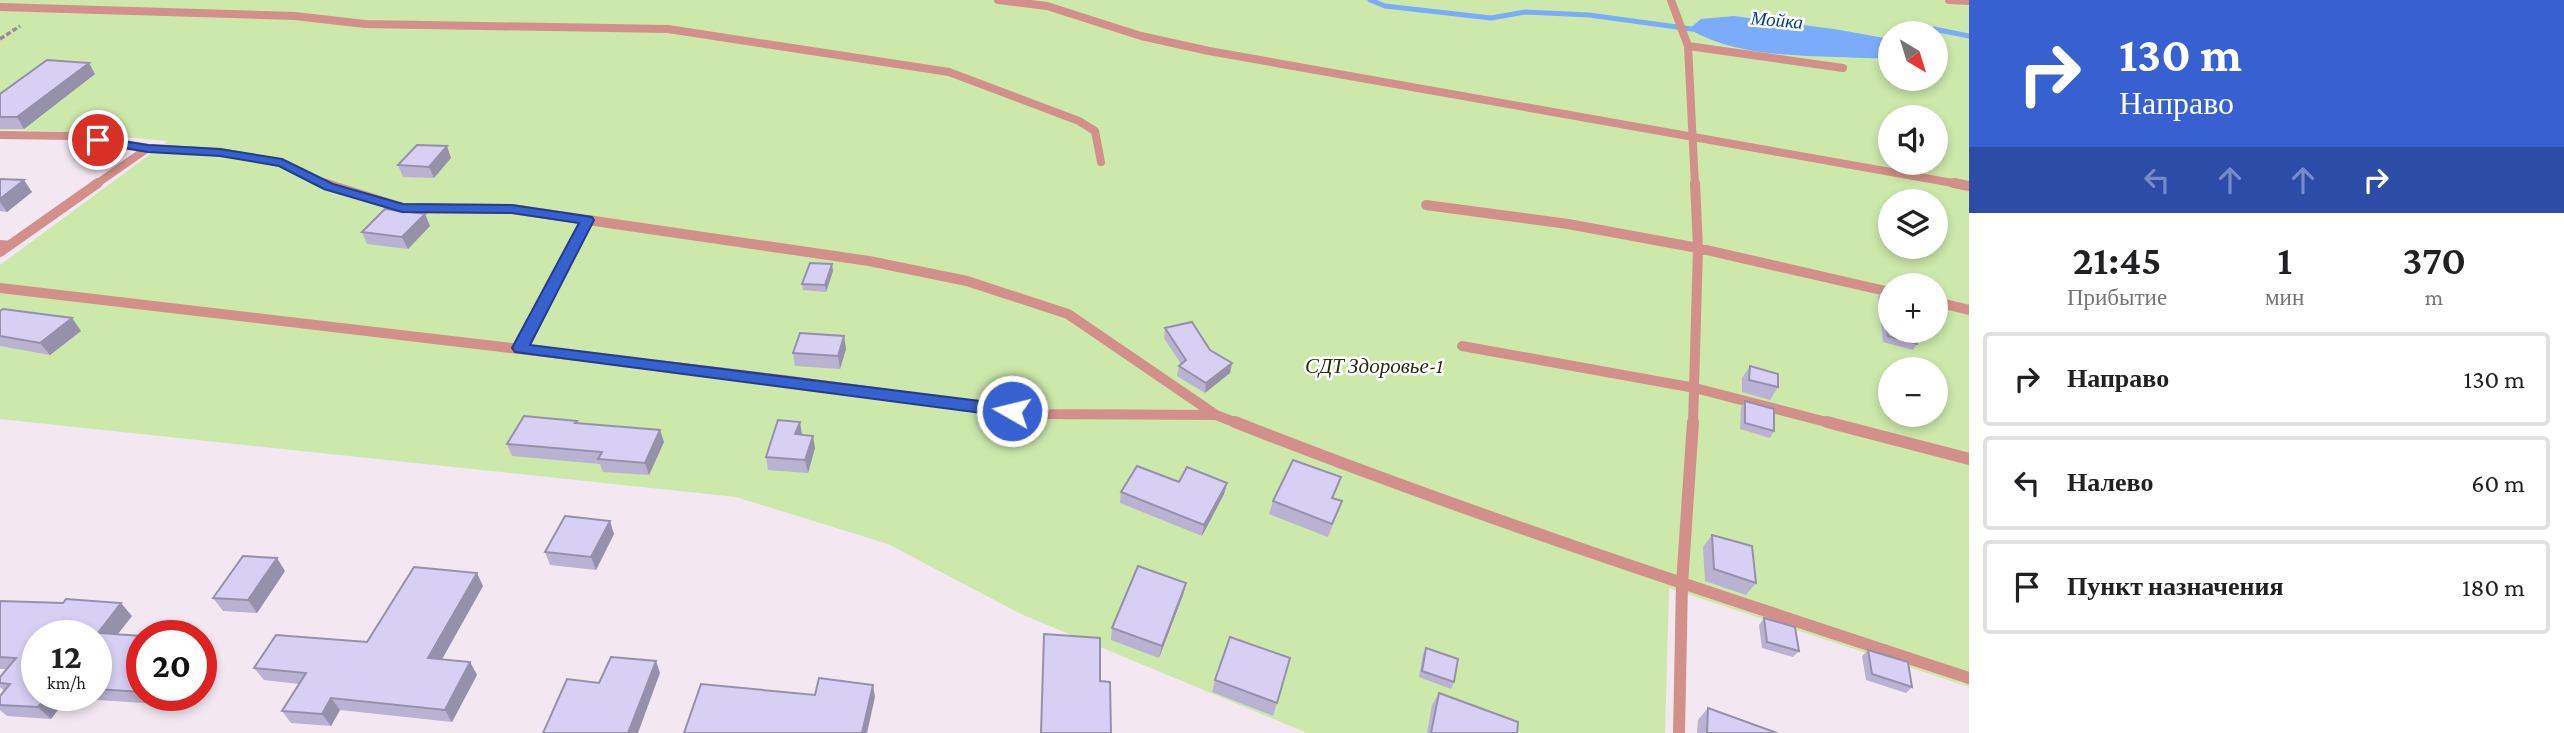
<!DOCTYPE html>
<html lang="ru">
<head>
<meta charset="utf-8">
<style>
  body { margin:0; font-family:"Crimson Pro",serif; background:#f6f6f6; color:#202124; height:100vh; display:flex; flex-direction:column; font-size:26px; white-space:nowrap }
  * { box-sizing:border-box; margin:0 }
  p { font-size:23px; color:#757577 }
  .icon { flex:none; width:38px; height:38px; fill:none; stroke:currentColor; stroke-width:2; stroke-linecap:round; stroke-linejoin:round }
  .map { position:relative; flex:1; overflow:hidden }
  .drawer { display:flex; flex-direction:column; background:#fff; width:595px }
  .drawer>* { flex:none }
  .banner { background:#3760d1; color:#fff; overflow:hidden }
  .needle { width:46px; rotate:142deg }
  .tools { position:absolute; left:1878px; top:21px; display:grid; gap:14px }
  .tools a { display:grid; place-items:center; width:70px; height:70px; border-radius:50%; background:#fff; box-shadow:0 4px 10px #0003; font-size:35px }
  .speed { position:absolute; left:21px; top:620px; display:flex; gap:14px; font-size:35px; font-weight:700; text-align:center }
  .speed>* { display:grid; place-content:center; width:91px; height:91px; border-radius:50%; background:#fff; box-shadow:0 4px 10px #0003; line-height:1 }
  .speed small { font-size:18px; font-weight:400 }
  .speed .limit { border:10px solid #d22; background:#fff; color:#111 }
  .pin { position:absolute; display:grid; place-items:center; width:60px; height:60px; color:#fff; margin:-30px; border:4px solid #fff; border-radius:50%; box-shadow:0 2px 7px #0007 }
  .me { position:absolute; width:77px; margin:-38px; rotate:278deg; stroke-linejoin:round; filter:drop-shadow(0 0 5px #0008) }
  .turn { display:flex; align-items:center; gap:24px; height:147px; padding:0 35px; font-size:32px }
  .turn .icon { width:91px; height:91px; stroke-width:2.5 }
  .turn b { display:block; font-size:49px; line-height:60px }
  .lanes { display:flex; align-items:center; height:66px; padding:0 35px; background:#0003; justify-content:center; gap:35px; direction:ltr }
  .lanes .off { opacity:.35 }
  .eta { display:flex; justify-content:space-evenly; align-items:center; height:119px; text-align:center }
  .eta b { font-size:42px; font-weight:600; line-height:49px }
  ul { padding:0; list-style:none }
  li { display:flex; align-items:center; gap:21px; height:94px; margin:0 14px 10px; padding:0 21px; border:4px solid #e0e0e0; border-radius:7px }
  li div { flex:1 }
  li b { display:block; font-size:26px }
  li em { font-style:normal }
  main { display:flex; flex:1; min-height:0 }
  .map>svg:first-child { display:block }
  .green { fill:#cce8aa; fill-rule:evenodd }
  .water { fill:#7bacfb }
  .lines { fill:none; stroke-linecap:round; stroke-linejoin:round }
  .stream { stroke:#7bacfb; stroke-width:5 }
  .path { stroke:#968e95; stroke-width:3.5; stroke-dasharray:5 2.5; stroke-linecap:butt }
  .service-far2 { stroke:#d38f8a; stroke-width:8 }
  .service-far1 { stroke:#d38f8a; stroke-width:10 }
  .service { stroke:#d38f8a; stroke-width:12 }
  .minor { fill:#d38f8a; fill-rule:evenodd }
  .wall { fill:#b9b2d2; fill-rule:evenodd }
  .shaded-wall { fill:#9691ab }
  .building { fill:#d7cff4; stroke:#9691ab; stroke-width:2 }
  .route { fill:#3760d1; stroke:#243e88; stroke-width:2 }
  .labels { text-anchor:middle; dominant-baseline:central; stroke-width:5; stroke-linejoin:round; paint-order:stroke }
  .far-water-label { font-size:19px; font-style:italic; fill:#003c95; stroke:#fff }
  .park-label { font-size:21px; font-style:italic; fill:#202f08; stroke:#fff }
</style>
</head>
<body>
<main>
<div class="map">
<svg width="1969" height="733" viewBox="0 0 1969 733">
  <rect width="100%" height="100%" fill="#f3e8f2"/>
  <path class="green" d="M0,0h1969v687l-300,-99 -4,145h-358l-286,-119 -133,-70 -152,-47 -736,-78v-154l168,-124 -112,-10 -56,-1zM1890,33h46v46h-46zM1890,117h46v46h-46zM1890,201h46v46h-46zM1890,285h46v46h-46zM1890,369h46v46h-46z"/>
  <path class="water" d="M1734,16l100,13 56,10v18c-17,3 -36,0 -54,0 -50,-2 -102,-2 -147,-28l12,-10z"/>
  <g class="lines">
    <path class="stream" d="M1370,0l15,6 106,12 34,-6 64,3 110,15
      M1910,33l24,-4 35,7"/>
    <path class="path" d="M0,39l20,-13"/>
    <path class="service-far2" d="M998,0l49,6 94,30 68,15 755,134
      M1671,0l17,46 7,139
      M1949,0l20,1
      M0,7l295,9 70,8 303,5 281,43 130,49 16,10 6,31
      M1688,46l155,22
      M0,135l72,1 76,12 72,4 62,11 44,22
      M95,185l53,-37"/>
    <path class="service-far1" d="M323,183l80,25 109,1 357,52 98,20 101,33 148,101 23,9
      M1954,183l15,3
      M1426,205l142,19 130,24 192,44
      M0,252l98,-69
      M0,288l784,92 253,34 177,1
      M1936,302l33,8
      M1462,346l233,42 139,36
      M520,348l67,-128
      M1693,424l5,-176 -3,-65"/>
    <path class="service" d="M1235,422c241,95 488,175 734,256
      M1827,422l142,37
      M1679,733l3,-149 11,-162"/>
    <path class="minor" d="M0,240l13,1 2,4 -2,4 -13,1z"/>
  </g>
  <path class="wall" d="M95,74l-71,55h-24v-35z
    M451,158l-17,20 -31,-1 -5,-12z
    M0,179l32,13 -25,20 -7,-1z
    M425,214l5,12 -22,23 -41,-5 -5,-12z
    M833,271l-7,21 -23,-2 -1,-6z
    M1882,291l35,53 -4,6 -30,-8 -5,-45z
    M0,311l72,7 9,13 -31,24 -50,-9z
    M1165,328l45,22 22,13 -2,10 -25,20 -28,-17 2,-10 2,-2 -17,-26z
    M844,336l2,13 -6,20 -45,-3 -2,-13z
    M1750,366l28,21 -8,13 -28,-8v-14z
    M1745,401l29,30 -4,7 -30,-9 1,-21z
    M577,423l83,7 4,12 -15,33 -46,-3 -3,-8 -88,-8 -5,-12z
    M802,435l13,13 -7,25 -40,-3 -2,-13z
    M1341,477l-8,21 9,3 -14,36 -59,-23 4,-13z
    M1179,482l48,1 -3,11 -22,42 -82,-33 1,-11z
    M614,534l-18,36 -46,-5 -5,-13z
    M1712,535l44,48 -10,12 -41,-14 -2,-34z
    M285,571l-28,42 -34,-2 -10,-13z
    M1186,583l-3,12 -24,63 -48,-18 1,-12z
    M483,586l-41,73 28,3 7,13 -25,47 -112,-12 -9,16 -40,-3 -9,-12 17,-27 -35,-4 -10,-12 113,-26z
    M0,601l132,15 -14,18 24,2v59h24l-7,9 -92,-6 -16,21 -44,-3 -7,-6v-14l4,-5 -4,-4v-10l6,-8h-6zM96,635v60h-59z
    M1764,618l35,33 -6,6 -31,-9 -3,-23z
    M1426,648l28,34 -3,7 -32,-12 4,-23z
    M1868,650l44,37 -6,6 -40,-13 -4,-24z
    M1215,680l62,23 -4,13 -61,-24z
    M1439,693l78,40h-90l5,-28z
    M1708,708l69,25h-80l1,-13z"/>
  <path class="shaded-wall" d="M89,63l6,11 -71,55 -7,-12z
    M447,146l4,12 -17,20 -5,-11z
    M24,180l8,12 -25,20 -7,-10v-3z
    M425,214l5,12 -22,23 -6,-12z
    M832,264l1,7 -7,21 -1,-7z
    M72,318l9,13 -31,24 -10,-12z
    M844,336l2,13 -6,20 -2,-13z
    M1232,363l-2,10 -25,20 1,-10z
    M800,422l2,13 -7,-1z
    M660,430l4,12 -15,33 -4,-12z
    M813,436l2,12 -7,25 -3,-13z
    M1227,483l-3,11 -22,42 2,-11z
    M610,521l4,13 -18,36 -5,-13z
    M277,558l8,13 -28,42 -9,-13z
    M477,573l6,13 -47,84 -8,-12z
    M1186,583l-3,12 -24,63 3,-12z
    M121,603l11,13 -23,29 -11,-12z
    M656,661l4,12 -22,60h-10z
    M470,662l7,13 -25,47 -7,-12z
    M873,685l2,12 -8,36h-5z
    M48,695h16l3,3 -16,21 -13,-12z
    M150,695h16l-7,9z
    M331,698l9,12 -9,16 -9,-12z"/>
  <path class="building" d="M47,60l42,3 -72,54h-17v-23z
    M417,145l30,1 -18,21 -31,-2z
    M0,179l24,1 -24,19z
    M385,209l40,5 -23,23 -40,-5z
    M810,263l22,1 -7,21 -23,-1z
    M1882,291h8v40h25l2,13 -29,-8z
    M3,309l69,9 -32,25 -40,-7v-25z
    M1192,322l18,28 22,13 -26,20 -27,-17 7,-6 -21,-32z
    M800,333l44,3 -6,20 -45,-3z
    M1750,366l28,8v13l-29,-7z
    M1745,401l29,8v22l-29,-8z
    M524,416l53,5 -2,2 85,7 -15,33 -47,-4 4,-7 -95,-8z
    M778,420l22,2 -5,12 18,2 -8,24 -39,-3z
    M1293,460l48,17 -9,21 10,3 -10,23 -59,-23z
    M1137,466l42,16 8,-15 40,16 -23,42 -83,-33z
    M565,516l45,5 -19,36 -46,-5z
    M1712,535l40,11 4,37 -42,-14z
    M243,556l34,2 -29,42 -35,-2z
    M1138,566l48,17 -24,63 -50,-18z
    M414,567l63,6 -49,85 42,4 -25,48 -114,-12 -9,16 -40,-3 24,-38 -52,-5 22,-33 91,7z
    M66,599l55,4 -23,30 44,3v56l-46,-3v-54h-59v60h11l-10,12 -38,-2v-9l10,-12 -10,-1v-6l16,-19 -16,-1v-56l63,2z
    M1764,618l31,9 4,24 -32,-9z
    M1044,634l56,4v43l10,1 1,51h-70z
    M1230,637l60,21 -13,45 -62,-23z
    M1426,648l32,11 -4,23 -32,-11z
    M1868,650l40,12 4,25 -40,-13z
    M611,657l45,4 -28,72h-85l24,-54 32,4z
    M819,678l54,7 -11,48h-178l17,-49 114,11z
    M1439,693l79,29 -1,11h-86z
    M1708,708l69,25h-70z"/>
  <path class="route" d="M98,137l50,8 72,4 62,10 51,25 70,20 109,1 80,12 2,3 -64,125 482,60 8,6 -8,6 -497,-65 -3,-4 67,-125 -67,-10 -110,-1 -78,-23 -45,-23 -59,-10 -72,-4 -55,-9 -1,-3z"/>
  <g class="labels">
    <g class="far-water-label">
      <text transform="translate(1777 20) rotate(5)">Мойка</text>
    </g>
    <g class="park-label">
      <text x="1374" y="366">СДТ Здоровье-1</text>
    </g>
  </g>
</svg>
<div class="tools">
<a><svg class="needle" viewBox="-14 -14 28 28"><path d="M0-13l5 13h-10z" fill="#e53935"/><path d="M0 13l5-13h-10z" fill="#757577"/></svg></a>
<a><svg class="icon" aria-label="sound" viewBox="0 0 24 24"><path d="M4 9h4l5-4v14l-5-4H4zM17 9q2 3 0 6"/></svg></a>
<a><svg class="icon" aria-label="layers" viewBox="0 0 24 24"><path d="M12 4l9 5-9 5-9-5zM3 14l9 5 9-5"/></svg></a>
<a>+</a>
<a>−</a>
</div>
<div class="speed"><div>12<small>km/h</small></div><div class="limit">20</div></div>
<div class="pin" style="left:98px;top:140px;background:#d93025"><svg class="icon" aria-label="arrive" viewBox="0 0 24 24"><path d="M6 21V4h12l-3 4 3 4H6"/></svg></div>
<svg class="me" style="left:1012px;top:411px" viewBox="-20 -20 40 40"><circle r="17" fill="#3760d1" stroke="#fff" stroke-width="3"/><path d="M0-11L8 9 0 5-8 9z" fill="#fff"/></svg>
</div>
<section class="drawer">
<div class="banner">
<div class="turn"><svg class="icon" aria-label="right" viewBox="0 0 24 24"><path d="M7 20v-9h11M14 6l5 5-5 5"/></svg><div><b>130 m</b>Направо</div></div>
<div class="lanes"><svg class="icon off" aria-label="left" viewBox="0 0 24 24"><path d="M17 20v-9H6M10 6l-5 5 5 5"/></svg><svg class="icon off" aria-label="ahead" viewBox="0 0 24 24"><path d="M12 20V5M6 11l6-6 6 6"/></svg><svg class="icon off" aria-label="ahead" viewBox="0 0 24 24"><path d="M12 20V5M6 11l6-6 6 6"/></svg><svg class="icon" aria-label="right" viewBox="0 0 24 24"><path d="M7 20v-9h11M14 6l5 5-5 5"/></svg></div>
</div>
<div class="eta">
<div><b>21:45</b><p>Прибытие</p></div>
<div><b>1</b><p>мин</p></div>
<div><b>370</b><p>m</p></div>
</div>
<ul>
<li><svg class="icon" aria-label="right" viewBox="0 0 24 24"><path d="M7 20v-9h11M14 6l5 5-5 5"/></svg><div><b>Направо</b></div><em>130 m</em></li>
<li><svg class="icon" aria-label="left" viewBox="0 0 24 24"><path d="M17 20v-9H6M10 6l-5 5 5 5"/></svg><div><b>Налево</b></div><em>60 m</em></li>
<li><svg class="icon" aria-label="arrive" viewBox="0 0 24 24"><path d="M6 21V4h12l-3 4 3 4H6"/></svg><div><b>Пункт назначения</b></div><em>180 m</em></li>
</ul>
</section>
</main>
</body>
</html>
